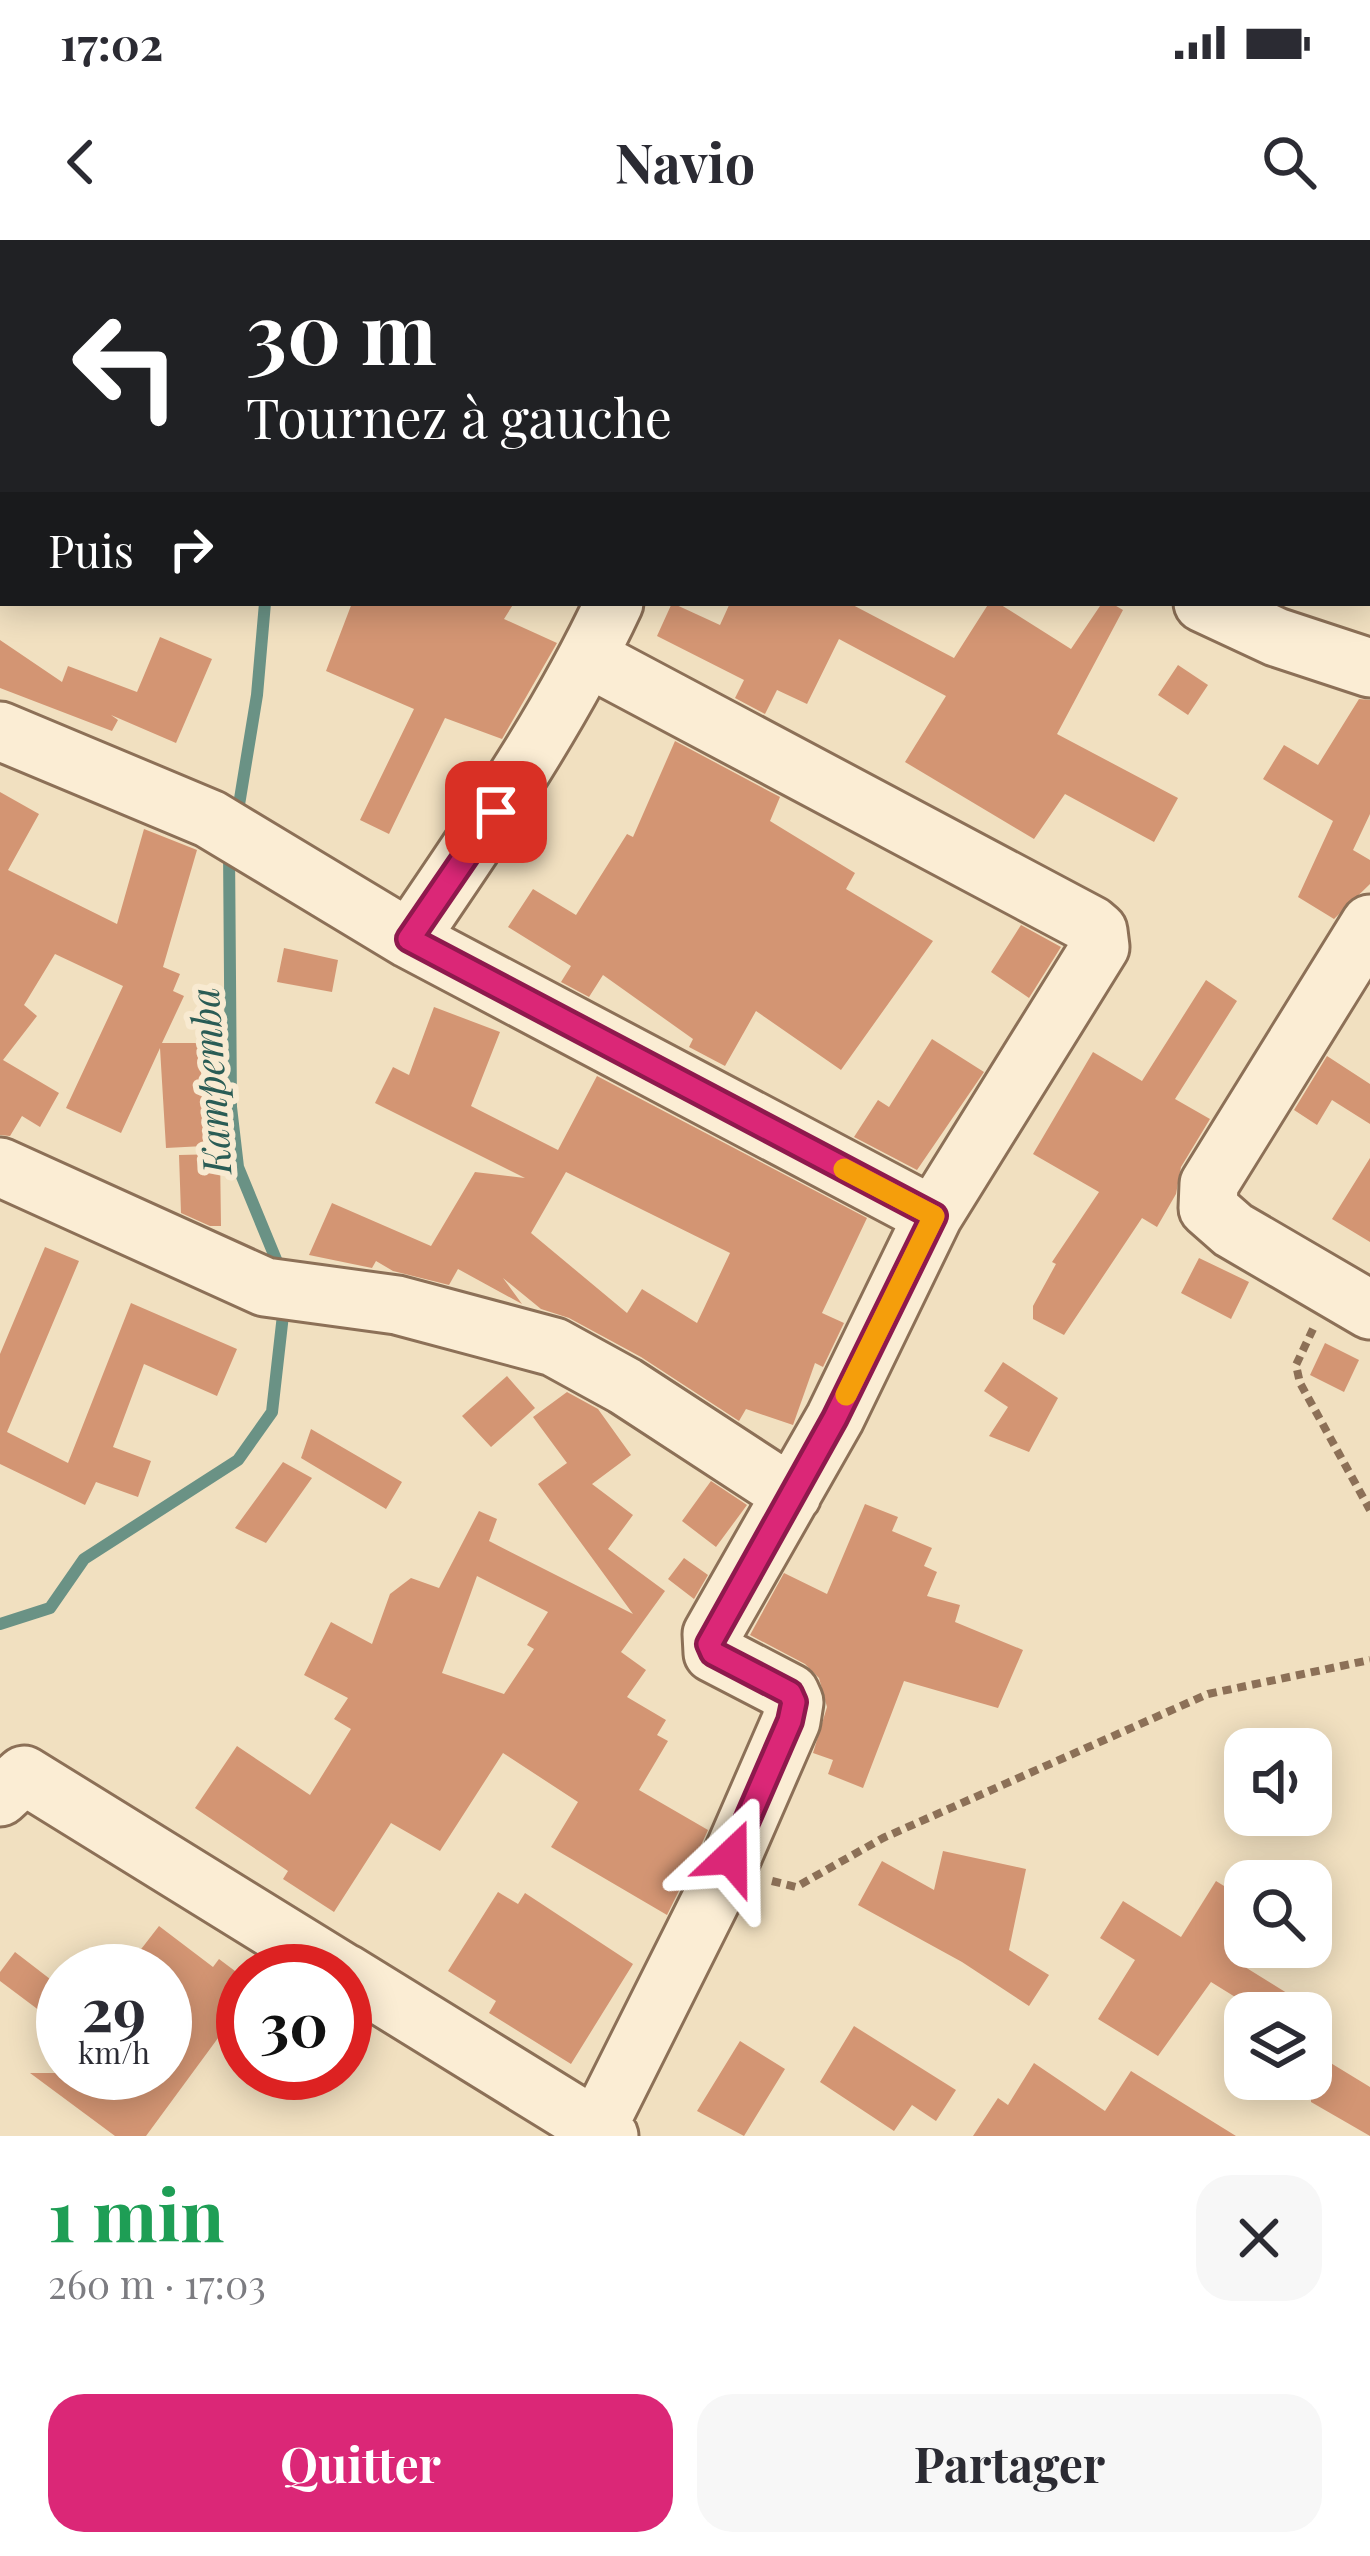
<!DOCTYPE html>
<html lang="fr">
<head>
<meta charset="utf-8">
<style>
  body { margin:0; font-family:"Playfair Display",serif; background:#f7f7f7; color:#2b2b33; height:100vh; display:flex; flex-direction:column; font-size:45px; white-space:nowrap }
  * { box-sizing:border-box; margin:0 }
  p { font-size:39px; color:#7c7c81 }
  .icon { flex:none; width:66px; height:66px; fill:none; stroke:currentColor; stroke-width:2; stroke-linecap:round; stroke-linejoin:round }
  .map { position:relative; height:1896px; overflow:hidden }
  .drawer { display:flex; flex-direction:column; background:#fff; flex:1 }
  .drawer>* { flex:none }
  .hud { position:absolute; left:0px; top:0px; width:1371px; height:366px; box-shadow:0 6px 30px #0003; background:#202124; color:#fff; overflow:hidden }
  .buttons { position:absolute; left:1224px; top:1488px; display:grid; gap:24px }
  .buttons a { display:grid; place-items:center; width:108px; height:108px; border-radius:24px; background:#fff; box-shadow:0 6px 30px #0003; font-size:60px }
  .speed { position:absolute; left:36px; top:1704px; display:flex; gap:24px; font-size:60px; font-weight:700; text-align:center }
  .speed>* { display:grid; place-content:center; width:156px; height:156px; border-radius:50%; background:#fff; box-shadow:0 6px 30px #0003; line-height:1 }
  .speed small { font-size:30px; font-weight:400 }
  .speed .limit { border:18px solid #d22; background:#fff; color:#111 }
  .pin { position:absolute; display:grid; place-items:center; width:102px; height:102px; color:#fff; margin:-51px; border-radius:24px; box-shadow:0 6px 18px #0006 }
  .me { position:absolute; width:132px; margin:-66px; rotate:23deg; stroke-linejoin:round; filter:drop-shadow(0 0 9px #0008) }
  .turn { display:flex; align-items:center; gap:42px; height:252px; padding:0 48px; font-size:54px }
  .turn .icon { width:156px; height:156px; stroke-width:2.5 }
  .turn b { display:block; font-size:84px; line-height:102px }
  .then { display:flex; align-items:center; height:114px; padding:0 48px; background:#0003; gap:24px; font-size:45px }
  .round { display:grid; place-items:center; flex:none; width:126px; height:126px; border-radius:36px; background:#f7f7f7 }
  .summary { display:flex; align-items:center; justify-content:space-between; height:204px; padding:0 48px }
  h1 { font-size:72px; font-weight:700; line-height:90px; color:#1e9e55 }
  .button { display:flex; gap:24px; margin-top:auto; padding:24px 48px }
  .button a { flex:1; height:138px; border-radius:36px; background:#db2777; color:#fff; font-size:48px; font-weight:700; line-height:138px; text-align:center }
  .button a+a { background:#f7f7f7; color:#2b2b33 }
  .status { display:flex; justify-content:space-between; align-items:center; height:84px; padding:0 60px; background:#fff; direction:ltr }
  .status svg { height:33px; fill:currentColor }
  header { display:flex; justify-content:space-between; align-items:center; height:156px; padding:0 48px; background:#fff; font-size:54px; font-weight:700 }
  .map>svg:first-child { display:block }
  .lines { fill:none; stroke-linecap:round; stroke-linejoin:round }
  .stream { stroke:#6a9285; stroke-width:12 }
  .building { fill:#d39573; fill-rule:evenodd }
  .minor-casing { stroke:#8c7057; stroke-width:63 }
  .path { stroke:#8c7057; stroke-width:8; stroke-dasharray:9 6; stroke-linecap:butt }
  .minor { stroke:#fbedd4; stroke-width:57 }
  .route-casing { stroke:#8e194d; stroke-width:30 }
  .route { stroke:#db2777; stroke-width:21 }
  .slow { stroke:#f59e0b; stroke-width:21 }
  .labels { text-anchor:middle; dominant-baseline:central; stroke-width:12; stroke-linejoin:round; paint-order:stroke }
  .water-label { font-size:39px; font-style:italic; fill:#2a5c55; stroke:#f8ead1 }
</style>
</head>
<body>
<div class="status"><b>17:02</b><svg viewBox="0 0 49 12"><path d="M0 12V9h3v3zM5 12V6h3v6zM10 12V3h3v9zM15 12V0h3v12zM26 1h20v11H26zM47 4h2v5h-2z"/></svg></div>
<header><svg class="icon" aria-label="back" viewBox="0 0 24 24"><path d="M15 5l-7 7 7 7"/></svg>Navio<svg class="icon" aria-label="search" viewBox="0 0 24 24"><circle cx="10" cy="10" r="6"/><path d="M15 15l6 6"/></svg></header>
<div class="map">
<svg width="1370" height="1896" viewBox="0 0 1370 1896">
  <rect width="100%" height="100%" fill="#f1e0c0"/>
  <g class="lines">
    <path class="stream" d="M317,3v-3
      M237,577l20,-122 8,-92
      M229,608l2,259 7,60 44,107
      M0,1384l50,-16 34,-49 154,-99 34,-48 12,-106"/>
  </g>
  <path class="building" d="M352,363h162l-10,16 53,24 -55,96 -57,-21 -56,116 -29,-14 54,-111 -88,-38z
    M672,363l48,22 10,-22h119l105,55 35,-55h9l73,46 31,-46h9l12,7 -66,124 121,64 -24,44 -89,-48 -31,45 -129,-77 41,-66 -107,-57 -32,65 -30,-14 -12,24 -30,-16 9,-18 -87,-44z
    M160,397l52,22 -36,84 -65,-28 7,5 -6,11 -112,-43v-48l62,42 6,-16 69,26z
    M1178,425l30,20 -20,30 -30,-20z
    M1359,459l11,1v114l-17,36 17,10v24l-36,35 -36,-22 35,-76 -70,-42 21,-34 34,20z
    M675,501l105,56 -10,24 85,52 -9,16 87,52 -92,129 -85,-59 -31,55 -36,-19 4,-8 -90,-64 -14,22 -28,-15 10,-16 -63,-39 25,-38 43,26 51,-81 6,3z
    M0,552l39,22 -31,56 109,54 27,-95 53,21 -34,117 17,7 -7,17 11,5 -22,47h38l4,103 -38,2 -6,-100 -39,85 -55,-25 57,-122 -68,-32 -31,51 13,11 -34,44 56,33 -19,34 -18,-11 -12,20 -10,-1z
    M1021,685l40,22 -32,51 -38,-26z
    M284,708l54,12 -6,32 -55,-10z
    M1206,740l31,21 -62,98 35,20 -29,48 -5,27 -19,33 -15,-9 -78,117 -31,-16v-13l23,-42 -4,-2 47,-70 -66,-38 60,-102 49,29z
    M434,767l66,25 -29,74 87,44 39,-74 270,142 -45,95 22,10 -21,44 -8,-4 -22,62 -47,-16 -7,12 -98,-64 -72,-39 -28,-9 -38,-31 19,26 -64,-35 -9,16 -56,-14 -17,-10 -4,7 -63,-13 23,-52 99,43 44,-74 50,6 -150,-75 18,-36 16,8zM566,932l164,81 -33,70 -55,-34 -15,24 -96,-80z
    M932,799l52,33 -67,98 -63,-33 24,-37 11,7z
    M1327,816l43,28v40l-38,-24 -15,25 -23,-15z
    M220,914l1,72h-11l-29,-13 -2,-58z
    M1370,918v84l-38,-23z
    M45,1007l34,14 -72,171 61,31 63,-160 106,46 -20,47 -73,-32 -31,83 38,14 -13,36 -42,-15 -11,23 -85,-41v-110z
    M1199,1018l50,24 -18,37 -50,-26z
    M1325,1103l34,17 -15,32 -34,-17z
    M1003,1122l55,36 -29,54 -40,-16 19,-29 -24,-16z
    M507,1136l28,32 -44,39 -29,-31z
    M567,1152l31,17 33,46 -39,29 41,31 -25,34 57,42 -44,61 25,18 -19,27 39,23 -9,15 11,6 -29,49 69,40 -11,24 -30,61 -116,-68 27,-45 -75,-49 -63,98 -49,-28 -57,89 -51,-33 5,-8 -93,-63 42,-62 73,49 41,-66 -17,-10 14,-21 -44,-23 27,-53 41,22 18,-50 21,-16 28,10 40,-77 18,8 -8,22 144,73 -95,-130 29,-21 -34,-46zM477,1336l71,36 -21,33 7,4 -30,45 -62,-21z
    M311,1189l91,53 -16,27 -85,-51z
    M283,1222l29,16 -46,65 -31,-15z
    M711,1241l36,24 -31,42 -34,-26z
    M865,1264l33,13 -6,14 40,17 -8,18 13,6 -10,24 33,9 -5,17 68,28 -25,58 -94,-27 -41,107 -35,-14 5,-14 -20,-7 14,-46 -8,-29 -14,-14 -55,-29 34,-62 43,21z
    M684,1318l24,17 -14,24 -26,-20z
    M943,1611l83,18 -17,81 40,25 -20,31 -67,-44 -104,-57 24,-44 52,29z
    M1216,1641l29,18v68l74,46h-58l-50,-31 -53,74 -60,-37 37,-59 -35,-22 23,-37 58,36z
    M498,1652l20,12 7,-11 108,71 -62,100 -82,-51 7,-12 -48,-30z
    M159,1686l54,41 6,-8 24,18v40l-16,22 -6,-5 -75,102h-31l-85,-63h75l20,15 10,-15h30v-41l20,-27 -20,-14v-20h-11l-19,-14z
    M15,1712l48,37v9l-15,19 -48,-36v-9z
    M854,1786l102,64 -20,31 -24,-16 -18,26 -74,-49z
    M740,1801l45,28 -41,67 -47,-25z
    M1311,1811l59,36v49l-59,-34z
    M1034,1823l71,48 26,-40 105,65h-263l25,-38 10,7z"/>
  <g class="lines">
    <defs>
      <path id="minor" d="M788,3l1,-3
        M1203,363l73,34 94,31
        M589,418l502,267 7,6 2,16 -167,269 -98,202 -123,216 1,19 77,40 4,9 -3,19 -64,147 -134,268
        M0,491l210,88 199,120 524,277
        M1370,684l-161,260 -1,24 25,22 137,80
        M409,699c74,-109 149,-216 205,-336
        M0,927l265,120 132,18 157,42 71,39 167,109
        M0,1557l24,-22 317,196
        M345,1733l264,163"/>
    </defs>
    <use href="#minor" class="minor-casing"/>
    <path class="path" d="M1313,1089l-17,36 4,18 70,127
      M772,1641l24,6 87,-49 325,-144 162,-34"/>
    <use href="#minor" class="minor"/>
  </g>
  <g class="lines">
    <defs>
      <path id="route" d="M496,572l-87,127 525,277 -99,202 -126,226 4,9 77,40 4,9 -4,19 -59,136"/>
    </defs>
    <use href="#route" class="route-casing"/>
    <use href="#route" class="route"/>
    <path class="slow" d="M844,929l90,47 -88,179"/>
  </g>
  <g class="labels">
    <g class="water-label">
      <text transform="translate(209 841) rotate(-94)">Kampemba</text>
    </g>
  </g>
</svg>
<div class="buttons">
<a><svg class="icon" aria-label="sound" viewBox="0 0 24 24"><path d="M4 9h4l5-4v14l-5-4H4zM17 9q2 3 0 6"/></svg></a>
<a><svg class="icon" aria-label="search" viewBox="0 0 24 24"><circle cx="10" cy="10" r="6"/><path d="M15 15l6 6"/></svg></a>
<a><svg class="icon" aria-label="layers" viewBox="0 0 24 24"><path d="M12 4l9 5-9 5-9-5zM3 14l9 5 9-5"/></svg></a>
</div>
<div class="speed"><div>29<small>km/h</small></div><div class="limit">30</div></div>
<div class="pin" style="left:496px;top:572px;background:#d93025"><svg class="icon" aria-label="arrive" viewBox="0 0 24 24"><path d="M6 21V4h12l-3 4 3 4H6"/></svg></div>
<svg class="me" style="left:731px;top:1617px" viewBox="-20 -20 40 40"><path d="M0-17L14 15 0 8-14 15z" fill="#db2777" stroke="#fff" stroke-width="4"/></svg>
<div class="hud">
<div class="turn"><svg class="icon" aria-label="left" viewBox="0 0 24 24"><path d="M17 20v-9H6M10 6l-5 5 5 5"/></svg><div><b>30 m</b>Tournez à gauche</div></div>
<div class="then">Puis<svg class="icon" aria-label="right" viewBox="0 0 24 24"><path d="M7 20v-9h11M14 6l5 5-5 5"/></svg></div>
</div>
</div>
<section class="drawer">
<div class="summary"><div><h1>1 min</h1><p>260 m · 17:03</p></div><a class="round"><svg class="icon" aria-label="close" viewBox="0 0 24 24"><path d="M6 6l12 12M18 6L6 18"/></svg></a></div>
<div class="button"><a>Quitter</a><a>Partager</a></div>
</section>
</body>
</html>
